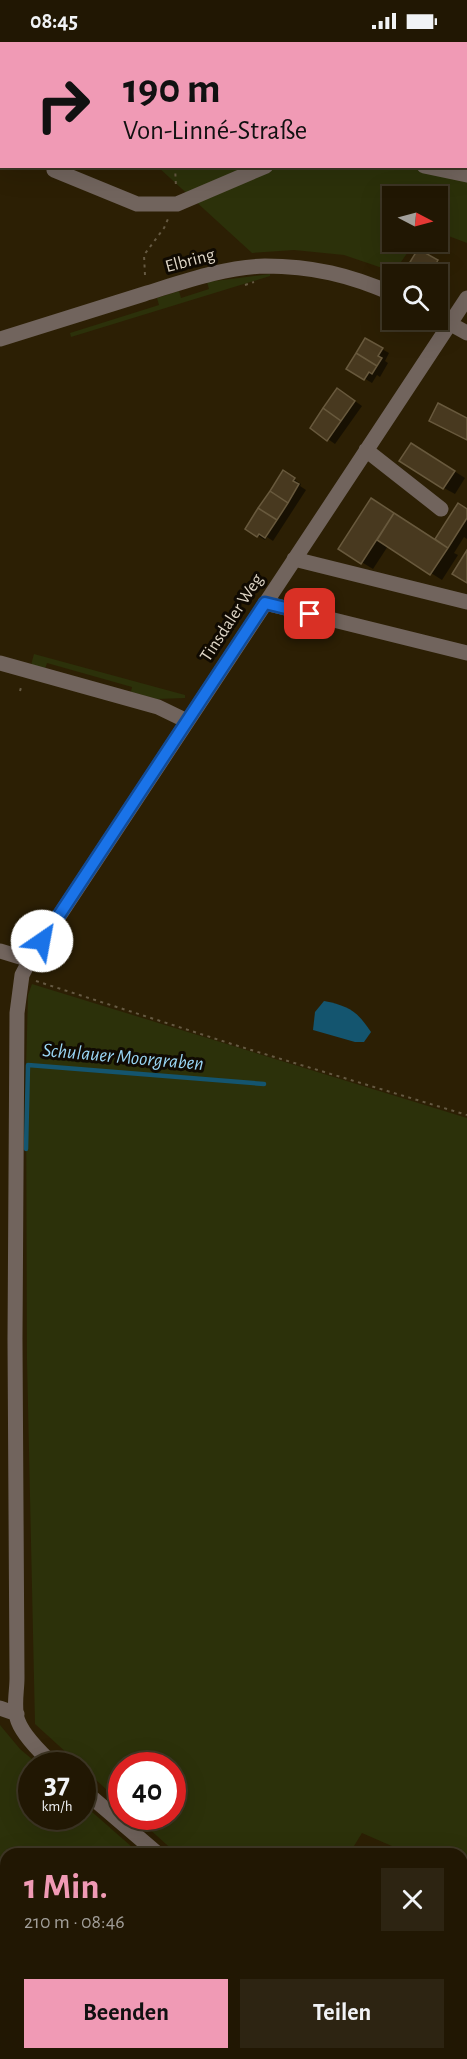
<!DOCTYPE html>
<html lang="de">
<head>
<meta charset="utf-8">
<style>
  body { margin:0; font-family:"Alegreya Sans",sans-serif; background:#2d2412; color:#f1f3f6; height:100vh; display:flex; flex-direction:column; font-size:22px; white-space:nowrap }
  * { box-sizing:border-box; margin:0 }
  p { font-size:20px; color:#a29f9a }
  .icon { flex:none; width:33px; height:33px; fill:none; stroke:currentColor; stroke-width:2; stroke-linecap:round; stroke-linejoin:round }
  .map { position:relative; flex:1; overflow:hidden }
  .drawer { position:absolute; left:0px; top:1806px; width:468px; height:212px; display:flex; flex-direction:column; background:#211703; border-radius:18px 18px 0 0; box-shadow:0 6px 24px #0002,0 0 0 2px #3e3625 }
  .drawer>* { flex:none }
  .guide { position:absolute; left:0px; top:0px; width:468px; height:126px; box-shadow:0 6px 24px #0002,0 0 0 2px #3e3625; background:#f09ab5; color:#111; overflow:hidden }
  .needle { width:39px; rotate:96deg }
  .fabs { position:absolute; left:382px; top:144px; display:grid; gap:12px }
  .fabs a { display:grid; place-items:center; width:66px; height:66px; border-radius:0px; background:#211703; box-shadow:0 6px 24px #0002,0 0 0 2px #3e3625; font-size:30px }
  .speed { position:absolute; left:18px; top:1710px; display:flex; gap:12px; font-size:30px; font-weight:700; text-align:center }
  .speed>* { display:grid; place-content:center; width:78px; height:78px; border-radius:50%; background:#211703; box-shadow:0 6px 24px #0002,0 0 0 2px #3e3625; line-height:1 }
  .speed small { font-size:15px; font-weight:400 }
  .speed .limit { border:9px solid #d22; background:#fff; color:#111 }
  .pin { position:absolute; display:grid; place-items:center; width:51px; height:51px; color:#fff; margin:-26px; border-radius:12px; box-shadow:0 3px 9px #0006 }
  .me { position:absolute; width:66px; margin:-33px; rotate:33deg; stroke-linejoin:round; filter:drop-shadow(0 0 4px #0008) }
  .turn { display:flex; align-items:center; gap:21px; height:126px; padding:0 24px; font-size:27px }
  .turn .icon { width:78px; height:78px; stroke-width:2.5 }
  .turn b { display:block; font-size:42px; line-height:51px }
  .round { display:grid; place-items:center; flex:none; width:63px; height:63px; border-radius:0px; background:#2d2412 }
  .summary { display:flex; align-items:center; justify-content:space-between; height:102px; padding:0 24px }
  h1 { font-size:36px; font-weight:700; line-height:45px; color:#f09ab5 }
  .action { display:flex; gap:12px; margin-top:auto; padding:12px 24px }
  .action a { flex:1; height:69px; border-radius:0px; background:#f09ab5; color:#111; font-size:24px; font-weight:700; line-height:69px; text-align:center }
  .action a+a { background:#2d2412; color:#f1f3f6 }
  .status { display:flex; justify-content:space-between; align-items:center; height:42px; padding:0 30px; background:#211703; direction:ltr }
  .status svg { height:16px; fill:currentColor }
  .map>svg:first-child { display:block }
  .green { fill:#2c310a }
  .water { fill:#14556f }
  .shadow { fill:#0007 }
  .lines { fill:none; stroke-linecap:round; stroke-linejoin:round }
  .stream { stroke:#14556f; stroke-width:4.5 }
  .building { fill:#48391f; stroke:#68593d; stroke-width:1.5 }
  .path { stroke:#655942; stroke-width:2; stroke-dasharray:3 4.5; stroke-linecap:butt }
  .minor { stroke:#71645d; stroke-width:15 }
  .route-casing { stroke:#114b97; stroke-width:15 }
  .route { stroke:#1a73e8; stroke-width:10 }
  .labels { text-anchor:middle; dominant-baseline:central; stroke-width:6; stroke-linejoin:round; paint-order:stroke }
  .street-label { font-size:18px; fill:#dfd6c7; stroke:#100a02 }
  .water-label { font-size:20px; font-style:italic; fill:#99d5f4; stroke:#100a02 }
</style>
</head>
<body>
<div class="status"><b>08:45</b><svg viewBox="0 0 49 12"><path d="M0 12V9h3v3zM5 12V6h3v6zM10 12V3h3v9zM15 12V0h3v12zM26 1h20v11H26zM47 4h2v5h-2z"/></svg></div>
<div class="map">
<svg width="467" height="2017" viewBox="0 0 467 2017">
  <rect width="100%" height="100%" fill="#2c1f04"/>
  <path class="green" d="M400,0h67v201l-29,-11v-36h-45v46h22l-21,30 -50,-17 -50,-5 -42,3 -94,-86 308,-1v-122l-69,-1z
    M270,232v2l-199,61 -1,-4 89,-28 -2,-7 22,-7 2,7 28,-9 -2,-7z
    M34,612l151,41v3l-28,1 -26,-7 1,-5 -85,-24 -2,6 -14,-4z
    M32,942l435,134v760l-5,-2v-22h-52l-48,-21 -13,21h-172l-41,-37 36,-1v-50h-50l-1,37 -38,-35 -1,-2 -2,-1 -45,-41 -8,-364 -1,-292 2,-73z
    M0,1683l20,24 19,16 -7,1v50h50l1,-12 57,50h-134v200h262v5h-268z"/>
  <path class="water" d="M324,959c25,5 33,10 47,31l-7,10h-9l-42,-12 2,-18z"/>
  <path class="shadow" d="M419,209l25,14 -6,11 -26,-14z
    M366,298l23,13 -4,8 3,2 -8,14 -3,-2 -5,8 -23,-14z
    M345,352l17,12 -27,38 -23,-16z
    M423,409l42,27 -10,16 -11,-6z
    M283,430l18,12 -1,2 6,4 -33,51 -6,-4 -2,3 -18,-11z
    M459,463l8,5v29l-3,-2 -10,16 4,2 -16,25 -54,-34 -15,23 -33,-20 42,-43 53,35z
    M462,1871l5,3v4l-5,8z
    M462,1918l5,3v42l-5,-3z"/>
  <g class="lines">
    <path class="stream" d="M26,1107l2,-84 236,19"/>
  </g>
  <path class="building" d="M418,207l20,11 -8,14 -20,-12z
    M365,296l18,10 -5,8 4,2 -5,8 -21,-13z
    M356,311l21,13 -5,8 -3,-2 -5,8 -18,-11z
    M337,346l18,13 -14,20 -18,-13z
    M438,361l29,15v22l-38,-19z
    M323,366l18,13 -14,20 -17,-13z
    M411,401l44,28 -12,18 -44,-28z
    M283,428l12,8 -2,3 6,3 -11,19 -18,-12z
    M270,449l18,12 -11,17 -19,-12z
    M371,456l23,15 -33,51 -23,-15z
    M458,461l9,6v9l-19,30 -13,-9z
    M258,466l19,12 -12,18 -6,-4 -2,3 -12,-8z
    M394,471l54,35 -18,27 -53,-35z
    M467,508v33l-15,-9z
    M462,1917l4,2 -3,5 4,3v23l-5,9z"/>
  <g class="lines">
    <path class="path" d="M125,0v2
      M175,124l1,21
      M145,233l-1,-20 20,-27 4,-9
      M245,243l9,-3
      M20,649l2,-7
      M36,939l202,65 229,69"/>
    <path class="minor" d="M203,2l3,-2
      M348,2l3,-2
      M424,124l43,9
      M54,128l83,34h40l89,-38
      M438,275l29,16
      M0,297c48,-15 96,-30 144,-45 39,-12 80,-27 121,-28 47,0 85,9 128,28
      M366,408l75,59
      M294,517l173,43
      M265,561l202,50
      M0,621l158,44 29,14
      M0,909l30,9
      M0,1666l17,6
      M55,1724c-12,-11 -31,-29 -37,-45 -5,-13 -1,-29 -1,-43l-2,-339 2,-326 5,-38 8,-15 437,-662
      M82,1747l76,65
      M455,2012l9,5
      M288,2017l1,-5"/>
  </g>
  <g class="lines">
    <defs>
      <path id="route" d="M42,899l223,-338 45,11"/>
    </defs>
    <use href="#route" class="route-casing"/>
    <use href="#route" class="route"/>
  </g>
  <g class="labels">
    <g class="street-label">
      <text transform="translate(190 219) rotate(-15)">Elbring</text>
      <text transform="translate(232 576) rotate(-57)">Tinsdaler Weg</text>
    </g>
    <g class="water-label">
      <text transform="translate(123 1015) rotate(5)">Schulauer Moorgraben</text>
    </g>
  </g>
</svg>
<div class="fabs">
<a><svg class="needle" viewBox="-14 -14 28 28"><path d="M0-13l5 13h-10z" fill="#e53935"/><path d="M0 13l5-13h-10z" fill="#a29f9a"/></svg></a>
<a><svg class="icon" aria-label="search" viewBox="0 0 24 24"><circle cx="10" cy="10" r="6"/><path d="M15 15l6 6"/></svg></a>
</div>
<div class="speed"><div>37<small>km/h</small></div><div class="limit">40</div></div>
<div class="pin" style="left:310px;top:572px;background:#d93025"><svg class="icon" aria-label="arrive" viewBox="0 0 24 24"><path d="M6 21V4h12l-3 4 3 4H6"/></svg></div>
<svg class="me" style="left:42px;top:899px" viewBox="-20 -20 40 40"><circle r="19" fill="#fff"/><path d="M0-13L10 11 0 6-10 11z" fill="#1a73e8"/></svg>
<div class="guide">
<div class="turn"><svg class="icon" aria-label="right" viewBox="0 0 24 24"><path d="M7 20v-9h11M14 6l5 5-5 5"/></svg><div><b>190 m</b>Von-Linné-Straße</div></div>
</div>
<section class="drawer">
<div class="summary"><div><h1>1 Min.</h1><p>210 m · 08:46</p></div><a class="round"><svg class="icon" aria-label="close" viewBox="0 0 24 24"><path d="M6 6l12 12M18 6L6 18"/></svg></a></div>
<div class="action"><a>Beenden</a><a>Teilen</a></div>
</section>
</div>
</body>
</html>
